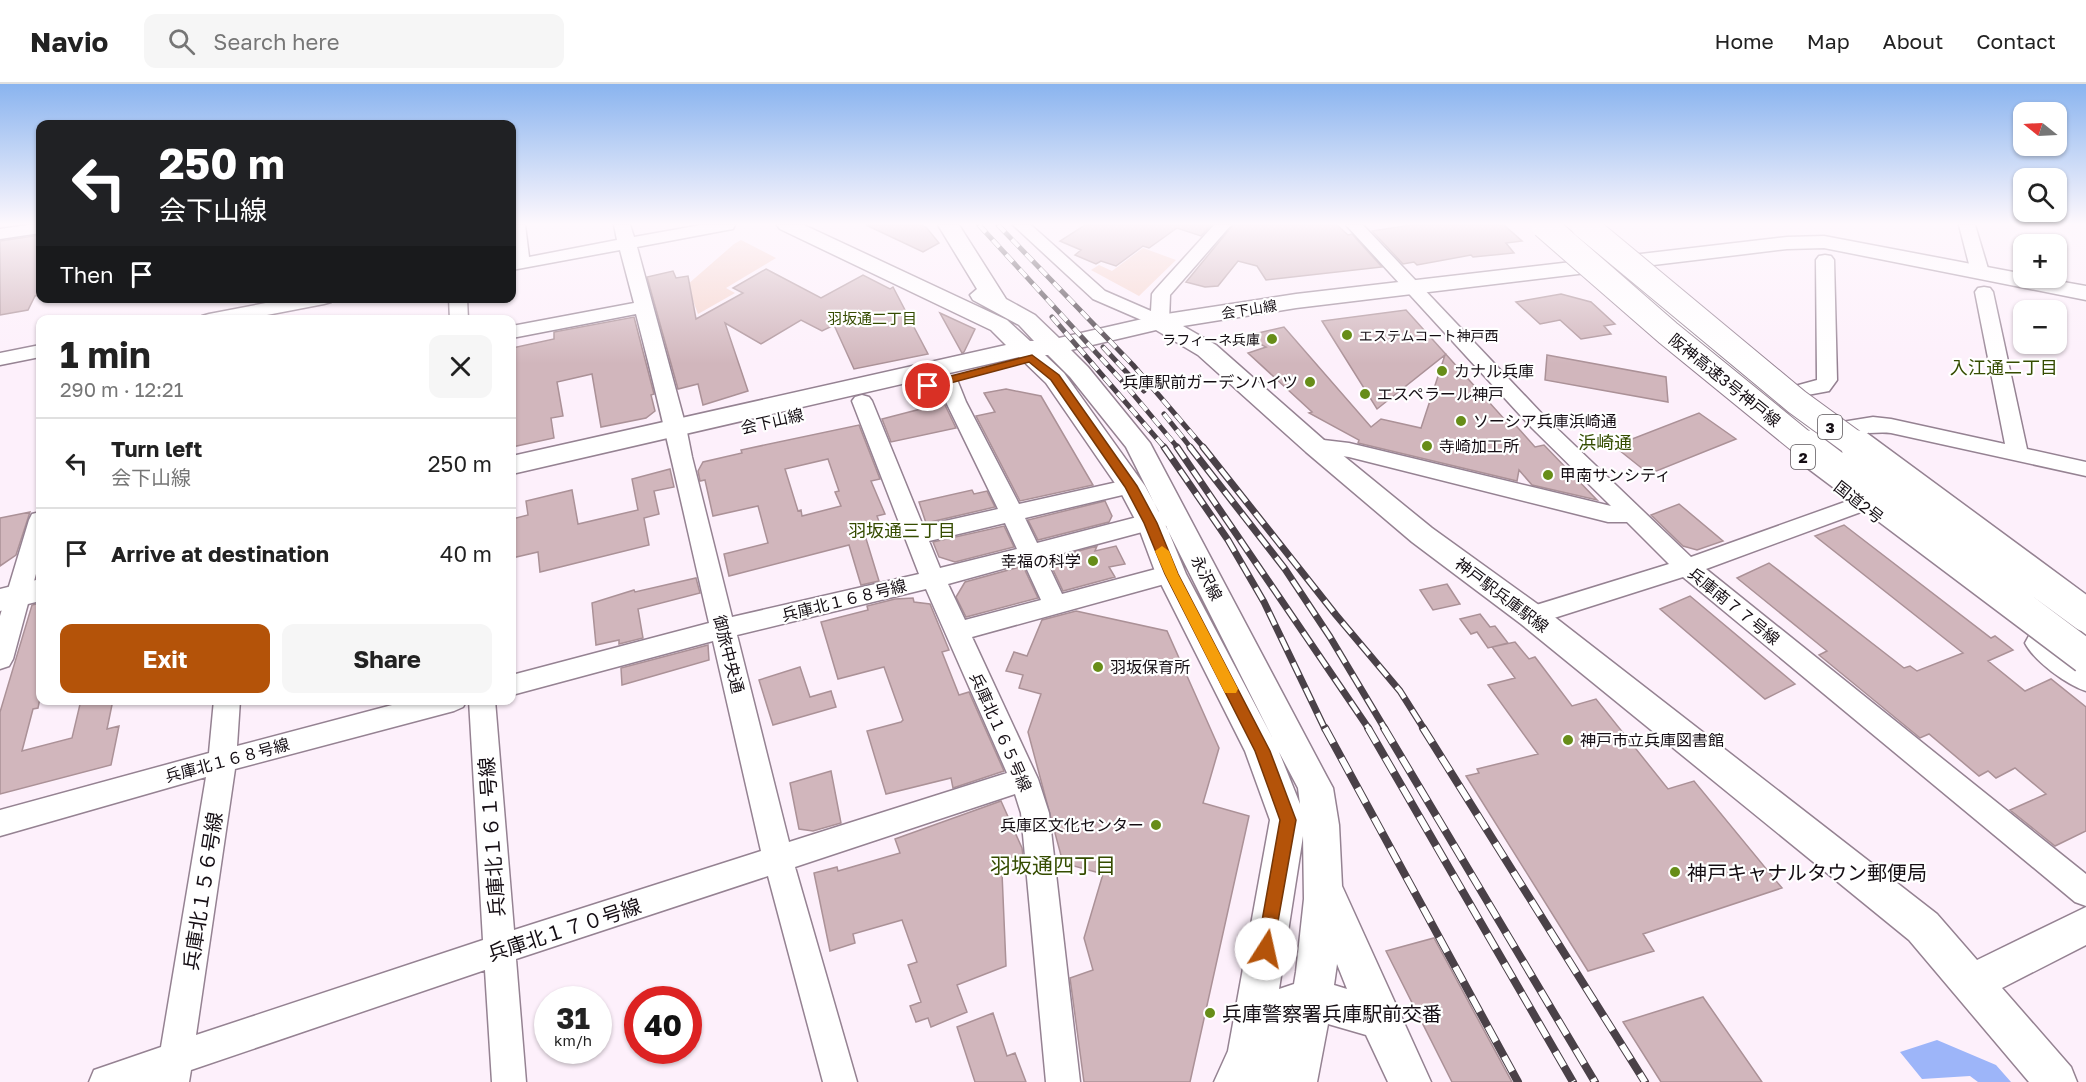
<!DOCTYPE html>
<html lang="en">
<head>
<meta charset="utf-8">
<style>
  body { margin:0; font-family:"Golos Text","Noto Sans JP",sans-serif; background:#f6f6f6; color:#222; height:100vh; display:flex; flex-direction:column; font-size:22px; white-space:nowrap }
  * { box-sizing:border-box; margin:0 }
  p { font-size:20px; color:#767676 }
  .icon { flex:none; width:33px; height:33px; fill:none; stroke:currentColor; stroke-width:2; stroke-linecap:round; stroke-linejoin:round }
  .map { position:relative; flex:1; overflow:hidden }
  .drawer { position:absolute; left:36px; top:231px; width:480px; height:390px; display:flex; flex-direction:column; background:#fff; border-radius:12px; box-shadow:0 2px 4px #0004 }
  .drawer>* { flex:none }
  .guide { position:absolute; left:36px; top:36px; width:480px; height:183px; border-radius:12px; box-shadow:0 2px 4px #0004; background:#202124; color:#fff; overflow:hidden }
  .needle { width:39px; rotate:288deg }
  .controls { position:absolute; left:2013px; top:18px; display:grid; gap:12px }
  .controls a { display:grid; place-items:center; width:54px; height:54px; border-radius:12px; background:#fff; box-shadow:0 2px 4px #0004; font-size:30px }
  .speed { position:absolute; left:534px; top:902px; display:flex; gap:12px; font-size:30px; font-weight:700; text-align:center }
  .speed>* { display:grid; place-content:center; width:78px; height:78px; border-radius:50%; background:#fff; box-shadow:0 2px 4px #0004; line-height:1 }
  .speed small { font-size:15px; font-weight:400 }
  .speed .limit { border:9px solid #d22; background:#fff; color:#111 }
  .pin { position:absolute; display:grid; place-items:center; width:51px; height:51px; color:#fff; margin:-26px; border:3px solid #fff; border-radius:50%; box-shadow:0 2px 6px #0007 }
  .me { position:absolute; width:66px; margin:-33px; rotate:10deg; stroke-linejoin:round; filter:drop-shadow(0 0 4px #0008) }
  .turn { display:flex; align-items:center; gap:21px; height:126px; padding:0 24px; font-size:27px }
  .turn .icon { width:78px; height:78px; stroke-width:2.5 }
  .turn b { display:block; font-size:42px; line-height:51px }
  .then { display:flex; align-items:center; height:57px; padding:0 24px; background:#0003; gap:12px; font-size:22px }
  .round { display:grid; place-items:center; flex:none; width:63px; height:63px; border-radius:12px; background:#f6f6f6 }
  .head { display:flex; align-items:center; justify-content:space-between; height:102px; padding:0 24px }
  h1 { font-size:36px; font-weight:700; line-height:45px }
  .primary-button { display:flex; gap:12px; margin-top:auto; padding:12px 24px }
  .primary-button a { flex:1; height:69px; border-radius:12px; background:#b45309; color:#fff; font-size:24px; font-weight:700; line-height:69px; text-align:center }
  .primary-button a+a { background:#f6f6f6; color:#222 }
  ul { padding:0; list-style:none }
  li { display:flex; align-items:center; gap:18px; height:90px; padding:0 24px; border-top:2px solid #e0e0e0 }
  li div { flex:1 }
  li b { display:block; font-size:22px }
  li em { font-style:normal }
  header { display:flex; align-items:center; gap:36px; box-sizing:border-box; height:84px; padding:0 30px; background:#fff; border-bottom:2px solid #e0e0e0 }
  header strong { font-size:28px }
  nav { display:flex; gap:33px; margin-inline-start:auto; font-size:21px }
  .search { width:420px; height:54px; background:#f6f6f6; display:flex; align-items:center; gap:15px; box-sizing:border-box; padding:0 21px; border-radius:12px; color:#767676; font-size:22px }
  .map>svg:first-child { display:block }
  .green { fill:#f5d4cc }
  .water { fill:#9db5f9 }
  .building { fill:#d1b6bc; stroke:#ab9197; stroke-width:1.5; fill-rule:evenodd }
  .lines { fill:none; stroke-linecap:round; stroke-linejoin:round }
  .minor-casing { stroke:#958292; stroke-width:3 }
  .tertiary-casing { stroke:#958292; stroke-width:3 }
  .trunk-casing { stroke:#958292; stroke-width:3 }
  .motorway-casing { stroke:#958292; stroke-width:3 }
  .minor { fill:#fff; fill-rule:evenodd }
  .tertiary { fill:#fff; fill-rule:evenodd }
  .trunk { fill:#fff; fill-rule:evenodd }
  .motorway { fill:#fff; fill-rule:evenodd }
  .rail-far2-casing { stroke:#4a4148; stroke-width:5 }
  .rail-far1-casing { stroke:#4a4148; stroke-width:7 }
  .rail-casing { stroke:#4a4148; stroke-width:8 }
  .rail-far2 { stroke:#fff; stroke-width:4; stroke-dasharray:10; stroke-linecap:butt }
  .rail-far1 { stroke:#fff; stroke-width:4.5; stroke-dasharray:14; stroke-linecap:butt }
  .rail { stroke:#fff; stroke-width:6; stroke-dasharray:17; stroke-linecap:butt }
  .motorway-bridge-far1-casing { stroke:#958292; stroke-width:28; stroke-linecap:butt }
  .motorway-bridge-casing { stroke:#958292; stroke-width:36; stroke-linecap:butt }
  .motorway-bridge-far1 { stroke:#fff; stroke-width:26 }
  .motorway-bridge { stroke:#fff; stroke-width:33 }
  .route { fill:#b45309; stroke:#753606; stroke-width:1.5 }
  .slow { fill:#f59e0b }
  .poi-dot { fill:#678d18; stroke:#fff; stroke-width:2 }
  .labels { text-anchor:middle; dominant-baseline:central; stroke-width:4.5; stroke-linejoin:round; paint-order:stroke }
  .far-street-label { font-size:14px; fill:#150e14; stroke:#fff }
  .far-poi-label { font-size:14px; fill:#150e14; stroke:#fff; text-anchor:start }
  .far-neighbourhood-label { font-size:15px; fill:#354c00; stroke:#fff }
  .shield { fill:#fff; stroke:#5b565a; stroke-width:1.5 }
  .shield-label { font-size:15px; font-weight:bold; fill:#150e14 }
  .poi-label { font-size:16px; fill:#150e14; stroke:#fff; text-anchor:start }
  .street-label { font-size:16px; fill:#150e14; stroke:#fff }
  .neighbourhood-label { font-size:18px; fill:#354c00; stroke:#fff }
  .near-street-label { font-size:20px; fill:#150e14; stroke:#fff }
  .near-poi-label { font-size:20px; fill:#150e14; stroke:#fff; text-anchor:start }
  .near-neighbourhood-label { font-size:21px; fill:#354c00; stroke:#fff }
</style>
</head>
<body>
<header>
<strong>Navio</strong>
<div class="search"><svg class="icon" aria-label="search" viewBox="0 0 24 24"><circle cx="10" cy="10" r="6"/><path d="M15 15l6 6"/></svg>Search here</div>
<nav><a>Home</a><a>Map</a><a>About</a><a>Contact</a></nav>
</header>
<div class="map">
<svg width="2086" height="998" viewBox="0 0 2086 998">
  <rect width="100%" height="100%" fill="#fdf0fb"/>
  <path class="green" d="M741,156l35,18 -50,30 9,5 -37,21 -11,-29 47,-41z
    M1143,164l33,12 -37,36 -48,-26 8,-5 13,6z"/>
  <path class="water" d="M1937,956l59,25 15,17h-33l-8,-6 -48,3 -22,-27z"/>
  <path class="building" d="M866,141h55l5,2 13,16 -16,9z
    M1085,141h126l-10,11 -24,-8 -28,20 -6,-2 -27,20 -15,-5 -5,3 -21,-9 6,-5 -21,-9z
    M1233,141h104l11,10 4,-1 30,33 -116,13 -9,-14 -19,-5 -20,25 -13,1 -19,-5z
    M1411,141h93l18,16 -16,2 8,10 -41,4 -2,-2 -54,10 -3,-3 -11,2 -31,-33z
    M40,151v60l-5,1 -7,14 -28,5v-74z
    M766,185l55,29 42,-23 27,14 3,-2 35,67 -74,15 -20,-44 -12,6 -21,-11 -40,24 -36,-21 23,68 -45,14 -5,-21 -20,5 -31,-112 26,-6 3,7 12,-2 8,43 47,-26 -10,-5z
    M1561,210l30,8 24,22 -11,2 7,8 -30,5 -21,-19 -20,4 -24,-22z
    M1406,226l100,111 5,-1 24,27 9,-2 53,55 -65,-15 -13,-15 -2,11 -159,-38 1,-3 -50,-27 3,-1 -64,-59 18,-6 -21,-11 39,-9 87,100 10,-8 40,9 24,-73 -68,54 -55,-88z
    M940,229l35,16 -11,23 -2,1z
    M634,233l20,77 -3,1 4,16 -9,7 -45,9 -9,-53 -35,8 6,34 -12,2 3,20 -42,9v-70l3,-1 -3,-28 42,-9v-7z
    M1547,271l119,22 2,25 -123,-22z
    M1006,305l35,7 52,89 -73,16 -44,-85 19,-4 -11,-19z
    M944,319l12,25 -65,14 -9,-23z
    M1699,329l37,26 -87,35 -35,-28z
    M859,341l21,54 -9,2 14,33 -8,2 4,11 -17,5 15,49 -18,4 -12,-40 -120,31 -5,-22 44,-11 -10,-37 -45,10 -8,-36 -5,1 -2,-10 5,-9 39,-9 -1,-3zM828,375l11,32 -4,1 6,14 -39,10 -1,-6 -3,1 -13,-42z
    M670,385l4,18 -20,4 5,23 -15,4 5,27 -109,27 -2,-20 -26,6v-39l16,-4 -2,-14 46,-11 6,34 60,-14 -6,-31z
    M972,406l2,4 13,-3 8,16 -69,16 -7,-21z
    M1105,417l7,15 -3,6 -71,18 -10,-20z
    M1679,420l44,37 -26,9 -14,-4 -32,-31z
    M30,428l-14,43 -16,11v-48z
    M1844,441l147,113 4,-2 18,14 -25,11 37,30 26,-12 35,28v124l-31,15 -45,-36 36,-16 -31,-26 -19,10 -8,-7 -9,5 -50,-42 -9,4 -101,-83 8,-4 -90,-73 32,-15 135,105 6,-2 7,5 46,-18 -148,-117z
    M1004,442l10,21 -59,15 -16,-5 -6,-15z
    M1097,462l-2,5 21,-5 9,18 -16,3 6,10 -52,14 -15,-32z
    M1023,482l15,32 -72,19 -10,-20 9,-15z
    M696,494l4,15 -62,16 5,29 -24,6v-4l-23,5 -4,-42 42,-13 1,2z
    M1447,500l13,20 -27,6 -13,-20z
    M1690,512l105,88 -30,15 -105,-90z
    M913,514l1,4 16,2 19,46 -7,2 17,43 10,-3 35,79 -51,17 -2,-10 -65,16 -19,-63 34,-9 2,-2 -19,-53 -46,12 -17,-57 47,-12 -1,-4 28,-7z
    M40,519v95l-2,10 -5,1 -11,42 50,-13 9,-38h32l-6,29 12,-3 -8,39 -111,29v-82l32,-107z
    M1076,527l91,20 52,117 -16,55 46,13 -59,266h-106l-14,-104 23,-8 -9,-32 19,-64 -40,-11 -35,-131 13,-38 -22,-6 4,-13 -17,-4 8,-19 13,4 15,-36z
    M1480,530l10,13 5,-1 13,17 -20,5 -11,-16 -6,2 -11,-15z
    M1515,558l14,17 6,-2 37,49 24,-7 72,90 26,-8 88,107 -139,46 11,17 -66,20 -122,-195 13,-3 -2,-4 61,-15 -50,-69 27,-7 -23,-31z
    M708,561l1,15 -87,25 -1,-17z
    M800,583l10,30 21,-6 5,16 -63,18 -14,-45z
    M831,687l10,52 -28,8 -14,-2 -9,-46z
    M1001,717l21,47 2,17 -22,8 4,93 -49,19 10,27 -36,15 -3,-9 -12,4 -6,-16 11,-4 -13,-37 9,-3 -15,-42 -49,14 2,9 -25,8 -16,-78 23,-6 1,4 62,-18 -5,-14z
    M1434,854l78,144h-60l-66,-131z
    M1703,913l59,85h-101l-38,-60z
    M993,929l14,43 8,-3 11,29h-51l-18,-55z"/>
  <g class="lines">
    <defs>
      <path id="minor" d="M28,141h12v8l-40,6v-10z
        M512,141h13l4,32 88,-17 -3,-15h16l4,12 67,-12h34l-2,4 -6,1 -90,17 49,180 6,30 40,160 187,-43 -67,-173 3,-4 7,-2 7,2 3,4 51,125 75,-17 -52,-107 -7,-21 3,-4h14l10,25 53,102 112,-25 8,2 3,5 -3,5 -8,2 -106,25 12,25 131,-34 8,2 3,6 -3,6 -131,35 17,36 109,-29 8,3 4,6 -4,6 -207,57 66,142 11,34 31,269h-34l-25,-269 -6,-19 -220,73 62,215h-34l-55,-206 -252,83 10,123h-34l-7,-112 -294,100 -2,12h-100l5,-12 67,-23 45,-270 -206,59v-26l209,-57 5,-53h26l-3,46 174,-46h56l-4,7 -9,4 -219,58 -39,266 287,-95 -14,-240h26l19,230 247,-79 -48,-210 -201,54v-20l197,-52c-24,-103 -46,-206 -73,-309l-124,24v-12l122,-23 -14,-53 -108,20zM1005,439l12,26 -77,19 -11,-27zM1024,479l17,37 -76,20 -17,-36zM926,505l81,184 -218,69 -52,-207z
        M1013,141h18l74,66 46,20 1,-17 3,-4 59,-65h17l-61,70 -1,27 -2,4 -7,2 -67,-29z
        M1346,141h17l183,193 145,139 162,-58 8,-3 8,3 3,5 -3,5 -163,60 380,305v32l-11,-4 -392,-325 -151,48 -9,-2 -3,-7 3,-7 146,-45 -42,-42h-19l-259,-65 -42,-6 -3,-5 3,-5 8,-2 34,4 262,63 -79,-78z
        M1959,141h16l14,47 -3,4h-12l-3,-4z
        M1825,171l6,1 3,4 3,120 -8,11 -27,5 -7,-2 -3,-4 3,-4 22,-6 -1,-120 3,-4z
        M1984,203l6,1 3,4 34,157 59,13v14l-195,-43c-16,-2 -35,3 -49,-1l-3,-5 3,-5 31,-5 18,2 114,25 -30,-152 3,-4z
        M292,214h41l-2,4 -7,2 -83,16h-41l2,-4 7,-2z
        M449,214h18l1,22h-18z
        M40,261v12l-40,8v-12z
        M40,428v47l-27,100 -4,7 -9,3v-53l29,-96 3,-6z"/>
      <path id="tertiary" d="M777,141h27l203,95 23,21h4l-15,-16 -46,-25 -3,-5 7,-6 -39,-64h21l47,74 29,16 24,23 101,-23 136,-21 491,-57 37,-1 200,38v4h17l45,8v14l-262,-52 -37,1 -491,59 -113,18 33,19 108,95 108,88 111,80 394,306 40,46 109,-53v38l-84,43 69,79 6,15h-48l-120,-142 -388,-316 -109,-82 -106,-90 -108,-97 -42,-25 -85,20 17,17 62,76 177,334 6,11 6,37 3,61 89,196h-43l-22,-47 -38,-11 -11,58h-103l14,-31 42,-231 -25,-69 -89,-177 -19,-51 -18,-34 -73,-106 -27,-26 -507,117v-18l494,-111 -15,-15 -211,-101zM1045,271h3l22,22 56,70 147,292 -87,-165 -21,-51 -20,-37 -81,-113zM1279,668l19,36 2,16zM1303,752l1,63 -8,73 -2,12 -15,5zM1337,880l10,25 -13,-4z
        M40,495v22l-40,10v-22z"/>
      <path id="trunk" d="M2042,546l12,4 32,24v33c-19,-6 -52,-30 -61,-48l5,-9z"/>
      <path id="motorway" d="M1625,185l9,2 152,126 72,55 5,7 -5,7 -10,3 -10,-3 -72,-57 -150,-128 -3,-5 3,-5z
        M2042,507l12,3 32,23v31c-19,-6 -51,-28 -61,-45l5,-9z"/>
    </defs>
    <use href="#minor" class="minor-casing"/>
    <use href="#tertiary" class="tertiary-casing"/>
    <use href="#trunk" class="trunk-casing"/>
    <use href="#motorway" class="motorway-casing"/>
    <use href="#minor" class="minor"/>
    <use href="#tertiary" class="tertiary"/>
    <use href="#trunk" class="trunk"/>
    <use href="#motorway" class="motorway"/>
    <defs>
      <path id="rail-far2" d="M979,141l144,157 55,66
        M998,141l135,140 71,83
        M1052,233l113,131
        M1103,263l41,44
        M1164,330l27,34"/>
      <path id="rail-far1" d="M1164,363l64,93 36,62 61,127
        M1177,363l192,282
        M1190,363l95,122 45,68 55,92
        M1203,363l133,168 64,76 24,38"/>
      <path id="rail" d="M1325,644l193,354
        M1368,644l205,354
        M1384,644l211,354
        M1423,644l222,354"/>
    </defs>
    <use href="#rail-far2" class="rail-far2-casing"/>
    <use href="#rail-far1" class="rail-far1-casing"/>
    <use href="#rail" class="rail-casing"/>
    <use href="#rail-far2" class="rail-far2"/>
    <use href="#rail-far1" class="rail-far1"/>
    <use href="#rail" class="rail"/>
    <defs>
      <path id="motorway-bridge-far1" d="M1544,141l124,108 141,115
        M1584,141l213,177 63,46"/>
      <path id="motorway-bridge" d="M1807,363l279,210
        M1858,363l228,168"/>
    </defs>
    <use href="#motorway-bridge-far1" class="motorway-bridge-far1-casing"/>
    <use href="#motorway-bridge" class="motorway-bridge-casing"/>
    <use href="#motorway-bridge-far1" class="motorway-bridge-far1"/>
    <use href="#motorway-bridge" class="motorway-bridge"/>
  </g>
  <linearGradient id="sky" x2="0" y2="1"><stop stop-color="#8ab4ef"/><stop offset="0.5" stop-color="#fef8fd"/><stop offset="1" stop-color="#fef8fd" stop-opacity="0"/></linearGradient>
  <rect width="2086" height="280" fill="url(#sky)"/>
  <path class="route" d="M1032,271l27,20 78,111 20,37 21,51 92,177 26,69 -24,135 -6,2 -7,-2 -2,-6 23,-129 -25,-69 -90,-177 -21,-51 -19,-36 -74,-107 -22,-18 -101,27 -6,-3 2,-3z"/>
  <path class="slow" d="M1162,462l7,5 9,23 60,115 -2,4h-11l-60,-119 -10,-23z"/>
  <g class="poi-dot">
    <circle cx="1347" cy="251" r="6"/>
    <circle cx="1272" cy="255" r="6"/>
    <circle cx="1442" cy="287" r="6"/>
    <circle cx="1310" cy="298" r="6"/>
    <circle cx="1365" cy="310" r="6"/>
    <circle cx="1461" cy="337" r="6"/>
    <circle cx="1427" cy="362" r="6"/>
    <circle cx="1548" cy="391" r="6"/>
    <circle cx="1093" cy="477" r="6"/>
    <circle cx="1098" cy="583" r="6"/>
    <circle cx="1568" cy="656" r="6"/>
    <circle cx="1156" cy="741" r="6"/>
    <circle cx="1675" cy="788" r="6"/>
    <circle cx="1210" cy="929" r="6"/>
  </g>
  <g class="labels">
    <g class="far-street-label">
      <text transform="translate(1249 225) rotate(-9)">会下山線</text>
    </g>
    <g class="far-poi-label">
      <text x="1359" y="251">エステムコート神戸西</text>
      <text x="1260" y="255" text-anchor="end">ラフィーネ兵庫</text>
    </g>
    <g class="far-neighbourhood-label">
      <text x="872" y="234">羽坂通二丁目</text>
    </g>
    <g class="shield">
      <rect x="1818" y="331" width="24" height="24" rx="4.5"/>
      <rect x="1791" y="361" width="24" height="24" rx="4.5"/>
    </g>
    <g class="shield-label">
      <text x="1830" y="343">3</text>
      <text x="1803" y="373">2</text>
    </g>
    <g class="poi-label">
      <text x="1454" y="287">カナル兵庫</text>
      <text x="1298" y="298" text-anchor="end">兵庫駅前ガーデンハイツ</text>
      <text x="1377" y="310">エスペラール神戸</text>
      <text x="1473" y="337">ソーシア兵庫浜崎通</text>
      <text x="1439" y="362">寺崎加工所</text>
      <text x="1560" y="391">甲南サンシティ</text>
      <text x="1081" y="477" text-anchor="end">幸福の科学</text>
      <text x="1110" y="583">羽坂保育所</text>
      <text x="1580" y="656">神戸市立兵庫図書館</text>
      <text x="1144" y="741" text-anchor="end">兵庫区文化センター</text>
    </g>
    <g class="street-label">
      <text transform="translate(1725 296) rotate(39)">阪神高速3号神戸線</text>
      <text transform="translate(772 337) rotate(-13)">会下山線</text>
      <text transform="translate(1859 418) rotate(38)">国道2号</text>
      <text transform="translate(1207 494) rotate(63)">永沢線</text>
      <text transform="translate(1502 511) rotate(37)">神戸駅兵庫駅線</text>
      <text transform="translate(844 516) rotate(-14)">兵庫北１６８号線</text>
      <text transform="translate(1734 522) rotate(39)">兵庫南７７号線</text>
      <text transform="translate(729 570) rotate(76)">御旅中央通</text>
      <text transform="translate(1001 648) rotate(66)">兵庫北１６５号線</text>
      <text transform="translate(227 676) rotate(-15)">兵庫北１６８号線</text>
    </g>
    <g class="neighbourhood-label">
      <text x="2004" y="283">入江通二丁目</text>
      <text x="1605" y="358">浜崎通</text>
      <text x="902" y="446">羽坂通三丁目</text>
    </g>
    <g class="near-street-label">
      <text transform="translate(491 753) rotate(-94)">兵庫北１６１号線</text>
      <text transform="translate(202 807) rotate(-81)">兵庫北１５６号線</text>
      <text transform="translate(564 845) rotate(-18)">兵庫北１７０号線</text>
    </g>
    <g class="near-poi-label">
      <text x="1687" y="788">神戸キャナルタウン郵便局</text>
      <text x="1222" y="929">兵庫警察署兵庫駅前交番</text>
    </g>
    <g class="near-neighbourhood-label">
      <text x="1053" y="781">羽坂通四丁目</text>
    </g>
  </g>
</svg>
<div class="controls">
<a><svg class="needle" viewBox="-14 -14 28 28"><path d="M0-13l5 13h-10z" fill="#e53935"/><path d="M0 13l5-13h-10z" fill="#767676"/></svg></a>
<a><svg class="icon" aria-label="search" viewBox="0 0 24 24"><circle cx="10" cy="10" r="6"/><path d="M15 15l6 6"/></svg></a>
<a>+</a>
<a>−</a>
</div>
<div class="speed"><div>31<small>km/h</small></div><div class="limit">40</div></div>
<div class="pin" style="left:928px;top:302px;background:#d93025"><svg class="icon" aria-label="arrive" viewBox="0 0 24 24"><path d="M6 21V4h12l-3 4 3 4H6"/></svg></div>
<svg class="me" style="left:1266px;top:865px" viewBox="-20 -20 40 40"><circle r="19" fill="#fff"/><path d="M0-13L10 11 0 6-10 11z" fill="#b45309"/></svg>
<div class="guide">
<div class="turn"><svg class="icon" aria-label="left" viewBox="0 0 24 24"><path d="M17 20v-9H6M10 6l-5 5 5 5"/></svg><div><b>250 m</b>会下山線</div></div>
<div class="then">Then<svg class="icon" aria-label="arrive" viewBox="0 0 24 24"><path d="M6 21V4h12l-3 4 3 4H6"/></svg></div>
</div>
<section class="drawer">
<div class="head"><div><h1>1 min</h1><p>290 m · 12:21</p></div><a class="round"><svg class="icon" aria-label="close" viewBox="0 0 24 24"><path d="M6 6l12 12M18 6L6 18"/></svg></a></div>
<ul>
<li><svg class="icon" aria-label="left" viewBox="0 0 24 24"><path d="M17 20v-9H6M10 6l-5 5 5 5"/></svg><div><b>Turn left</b><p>会下山線</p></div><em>250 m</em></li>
<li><svg class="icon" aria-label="arrive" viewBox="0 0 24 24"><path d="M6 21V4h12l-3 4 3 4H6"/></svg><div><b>Arrive at destination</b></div><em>40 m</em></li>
</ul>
<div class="primary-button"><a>Exit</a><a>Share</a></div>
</section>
</div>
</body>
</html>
